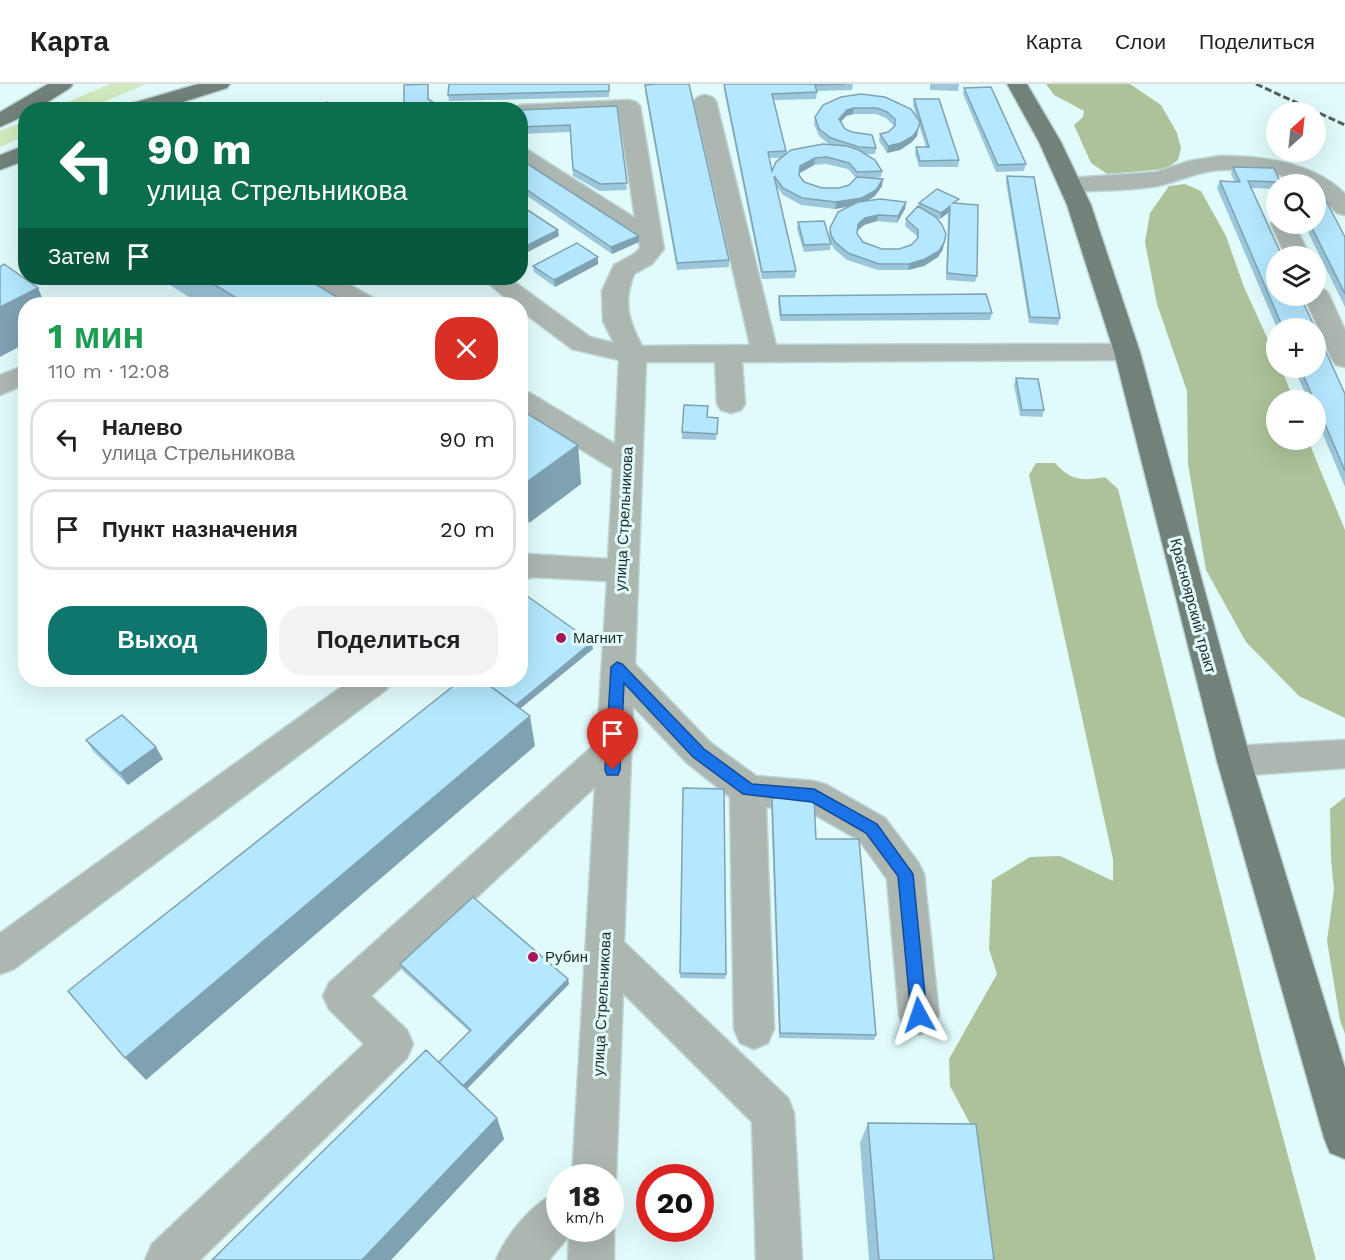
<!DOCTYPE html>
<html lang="ru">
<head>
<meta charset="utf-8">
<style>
  body { margin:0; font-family:"Work Sans",sans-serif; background:#f2f2f2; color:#202124; height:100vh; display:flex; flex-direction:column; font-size:22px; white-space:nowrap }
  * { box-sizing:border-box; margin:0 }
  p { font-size:20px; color:#757577 }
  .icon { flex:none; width:33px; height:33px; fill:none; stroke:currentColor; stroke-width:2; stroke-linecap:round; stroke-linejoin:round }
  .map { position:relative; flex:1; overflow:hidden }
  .details { position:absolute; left:18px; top:213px; width:510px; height:390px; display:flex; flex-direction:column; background:#fff; border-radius:24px; box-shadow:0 6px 24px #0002 }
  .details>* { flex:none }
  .banner { position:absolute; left:18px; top:18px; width:510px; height:183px; border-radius:24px; box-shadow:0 6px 24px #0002; background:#0b6e4f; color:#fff; overflow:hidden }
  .needle { width:39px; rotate:27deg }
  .fabs { position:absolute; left:1266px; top:18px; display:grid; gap:12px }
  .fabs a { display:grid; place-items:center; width:60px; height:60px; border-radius:50%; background:#fff; box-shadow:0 6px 24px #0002; font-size:30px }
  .speed { position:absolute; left:546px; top:1080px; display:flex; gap:12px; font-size:30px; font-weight:700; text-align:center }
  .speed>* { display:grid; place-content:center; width:78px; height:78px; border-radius:50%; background:#fff; box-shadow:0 6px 24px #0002; line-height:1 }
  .speed small { font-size:15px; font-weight:400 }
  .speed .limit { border:9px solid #d22; background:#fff; color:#111 }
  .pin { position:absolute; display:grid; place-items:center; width:51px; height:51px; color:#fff; margin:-62px -26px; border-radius:50% 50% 50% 0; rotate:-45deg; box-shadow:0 0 6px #0007 }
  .pin .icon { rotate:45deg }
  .me { position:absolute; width:66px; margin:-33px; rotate:355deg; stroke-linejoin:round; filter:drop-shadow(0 0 4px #0008) }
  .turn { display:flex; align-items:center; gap:21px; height:126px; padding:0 30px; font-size:27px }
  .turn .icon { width:78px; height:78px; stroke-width:2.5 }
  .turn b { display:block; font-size:42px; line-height:51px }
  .then { display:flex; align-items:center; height:57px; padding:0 30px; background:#0003; gap:12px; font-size:22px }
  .round { display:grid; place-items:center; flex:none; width:63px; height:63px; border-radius:24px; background:#f2f2f2 }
  .overview { display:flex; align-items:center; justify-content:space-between; height:102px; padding:0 30px }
  h1 { font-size:36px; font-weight:700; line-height:45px; color:#1e9e55 }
  .cta { display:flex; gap:12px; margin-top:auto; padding:12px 30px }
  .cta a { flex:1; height:69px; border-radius:24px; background:#0f766e; color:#fff; font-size:24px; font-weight:700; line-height:69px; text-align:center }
  .cta a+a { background:#f2f2f2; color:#202124 }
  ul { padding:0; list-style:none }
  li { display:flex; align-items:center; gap:18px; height:81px; margin:0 12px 9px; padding:0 18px; border:3px solid #e0e0e0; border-radius:24px }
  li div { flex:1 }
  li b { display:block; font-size:22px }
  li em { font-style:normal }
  header { display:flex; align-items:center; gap:36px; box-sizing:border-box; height:84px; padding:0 30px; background:#fff; border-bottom:2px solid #e0e0e0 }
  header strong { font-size:28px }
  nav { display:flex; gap:33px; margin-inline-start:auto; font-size:21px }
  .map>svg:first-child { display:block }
  .green { fill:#d3e9bf }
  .forest { fill:#adc29a }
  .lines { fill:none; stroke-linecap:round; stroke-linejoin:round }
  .minor-casing { stroke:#bed5d5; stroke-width:3 }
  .major-casing { stroke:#bed5d5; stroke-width:3 }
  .minor { fill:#adb7b2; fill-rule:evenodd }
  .major { fill:#72827a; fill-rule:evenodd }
  .rail { stroke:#526060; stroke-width:3; stroke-dasharray:7 3; stroke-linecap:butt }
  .wall { fill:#9cc7da; fill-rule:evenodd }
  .shaded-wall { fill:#7fa2b2 }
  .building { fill:#b5e7fe; stroke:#7fa2b2; stroke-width:1.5 }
  .route { fill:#1a73e8; stroke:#114b97; stroke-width:1.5 }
  .poi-dot { fill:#a5185c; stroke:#e1fbfb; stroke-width:2 }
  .labels { text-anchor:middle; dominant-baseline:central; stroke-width:6; stroke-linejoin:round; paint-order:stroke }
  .street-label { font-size:15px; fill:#1f2929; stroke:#e1fbfb }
  .poi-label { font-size:15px; fill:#1f2929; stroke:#e1fbfb; text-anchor:start }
</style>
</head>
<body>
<header>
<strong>Карта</strong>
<nav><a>Карта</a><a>Слои</a><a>Поделиться</a></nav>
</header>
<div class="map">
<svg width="1345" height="1176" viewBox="0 0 1345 1176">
  <rect width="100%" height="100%" fill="#e1fbfb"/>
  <path class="green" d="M110,0h36l-59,25h-36z
    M25,37v15l-25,11v-16z"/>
  <path class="forest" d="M1046,0h84l31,21 16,28 4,15 -3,12 -12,9 -59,5 -16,-11 -17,-38 9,-8 1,-6 -30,-16z
    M1185,100l16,7 25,45 18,51 32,70v11h5l13,32h-18v40h32l37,90v188l-46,-22 -53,-54 -40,-72 -18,-106 -1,-73 -30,-87 -12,-62 5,-29 19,-27z
    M1036,379h19c16,18 27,18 50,14l13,12 145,574 53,197h-322l-16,-121 -28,-53 -1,-27 48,-85 -8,-25 3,-69 38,-23 30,-1 53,25v-22l-84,-384z
    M1345,713v237l-5,-14 -13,-79 7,-52 -3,-29 -1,-51z"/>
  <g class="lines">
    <defs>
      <path id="minor" d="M705,11l7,2 4,4 60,244 351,-1 9,2 4,6 -4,6 -9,2 -385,2 3,42 -4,6 -10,3 -10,-3 -4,-6 -2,-42h-69l-11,302 76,79 45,33 58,5 13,4 58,33 33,44 6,12 15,141 -6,14 -14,5 -14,-5 -6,-14 -12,-136 -28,-39 -51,-29 -42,-4 8,222 -6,14 -14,6 -14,-6 -6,-14 -4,-232 -43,-34 -54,-57 -9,236 164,156 6,15 8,147h-46l-4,-138 -129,-129 -7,185 -6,13v-13h-38l23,-391 -224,209 36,34 6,14 -6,14 -207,202h-55l7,-16 212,-200 -35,-35 -6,-13 6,-13 268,-241 10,-161 -74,-4 -13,4v-25l7,-2 81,5 5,-90 -93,-57v-22l10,3 85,51 4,-84 -47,-11 -52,-39v-6h-7l-31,-26h27l81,59 24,6 -11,-22 -1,-30 12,-26 20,-11 6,-6 -1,-7 -119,-76v-17l8,2 107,68 -16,-105 -99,4v-7h-10l10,-5 109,-5 7,2 4,4 24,143 -12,15 -18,10c-11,29 -6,45 8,72l108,-1 -56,-244 4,-4z
        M1220,72c42,0 94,6 125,38v21l-8,-2 -21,-20v-9c-16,0 -26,-6 -40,-10 -18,-5 -37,-5 -56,-4 -21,1 -41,11 -62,16 -29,5 -59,4 -88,6l-8,-2 -3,-5 3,-5 8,-2 86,-6 33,-11z
        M1275,135h1v5h18l16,32h-24l-15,-32z
        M309,194h29l37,21 4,5h-30l-37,-21z
        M1316,203l9,3 4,5 16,35v37l-9,-2 -4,-6 -28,-63h12z
        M26,281v19l-26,11v-20z
        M351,596h41l-5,9 -373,280 -14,5v-41z
        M1345,656v28l-111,8 -12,-5 -5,-10 5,-10 12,-5z
        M560,1107v37h50v-9l4,9v32h-46l1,-24 -20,24h-53c11,-26 37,-58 64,-69z"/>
      <path id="major" d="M48,0h25l-3,4 -35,22h-9v5l-26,12v-15z
        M198,0h32l-3,4 -69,22h-34l2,-5z
        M1007,0h20l34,58 30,63 49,147 111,409 94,307v91l-15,-6 -6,-15 -107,-377 -103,-409 -47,-147 -28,-63z
        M26,61v15l-26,10v-15z"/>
    </defs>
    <use href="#minor" class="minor-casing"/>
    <use href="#major" class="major-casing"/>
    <use href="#minor" class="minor"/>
    <use href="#major" class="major"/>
    <path class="rail" d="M1256,0l89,41"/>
  </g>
  <path class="wall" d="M609,0v13l-160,4 -1,-6z
    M724,0h129l-1,6 -35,1 -1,8 -42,1 12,51v3l44,-9 -11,-9 -5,-12 1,-7 26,-20 76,21 -4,-13 1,-6 45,61 -1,7h-39l-4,-13 1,-7h10l-7,-22 -2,11 -5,6 -12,8 -13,3 -8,-12 1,-7 8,-2 6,-6 -8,-8 -10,-4h-23l-7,2 -5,6 4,7 31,19 -1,6h-10l17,17 -1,6 -10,1 11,8 -7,10 -8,5 39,1 -1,7 -8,14 -20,-2 -13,4 -7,6v3l6,8 19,7h17l12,-4 6,-6v-3l-12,-10 1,-7 12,-13 1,-3 39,1 19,72 -2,6 -29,-2 2,-67 -8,6 -3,-1 6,31 -5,8 -14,9 -16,4h-30l-31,-10 -13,-11 -3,-6 -1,7 -26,2 -7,-23 1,-7 32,18 -1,-6 1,-6 20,-22 -15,3 -34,-4 -18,-10 -7,-9 20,85 -1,7 -33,1 -38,-189zM769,74h12l-9,13zM826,80l22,5 8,9 -7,7 -10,3h-17l-18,-6 -5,-7 1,-2 14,-8z
    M930,0h29l-1,7 -28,-1z
    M645,1l84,175v7l-52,3 -32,-179z
    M964,4l62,76 -2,7 -28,1 -33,-78z
    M617,22l10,84 -27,1 -27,-15 -3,-44 -50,2v-24z
    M520,75l119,77v6l-27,12 -92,-63z
    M1233,83l47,15 -1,2h-3v5l-25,-1 64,140h-38l-60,-140 3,-7 15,1 -4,-8z
    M1007,92l53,142 -2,7 -29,-2 -23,-141z
    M1290,99l27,1 28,53v70l-41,-83h12v-40h-26z
    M598,173v7l-43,23 -21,-15 -1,-6z
    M159,194h146l44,26h-149z
    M779,212l213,17 -2,7 -210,1 -2,-18z
    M1294,284h22l29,26v93l-29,-69v-18h-8z
    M1016,294l28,32 -2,7 -22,-1 -6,-31z
    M520,325l58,36 3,39 -52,39 -9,-6z
    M718,334l-2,22 -34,-1v-7z
    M86,656l77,19 -35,26 -34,-33z
    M683,704l43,186 -1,5 -45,-1z
    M772,714l44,41 60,196 -2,5 -95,-2 -8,-234z
    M400,880l169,20 -102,105 30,29 7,21 -113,121h-179l227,-198 31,-30 -68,-62z
    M868,1039l126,137h-125l-9,-117z"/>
  <path class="shaded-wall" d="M854,24l-1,6 -7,2 -8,9 1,-6 8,-9z
    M918,45l-1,7 -5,6 -12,8 -13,3 1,-7z
    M815,74l-1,7 -14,8 -2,8 2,-15z
    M883,95l-1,7 -7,10 -13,8 -27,5 1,-7z
    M906,118l-1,7 -8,14 1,-7z
    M950,122l-2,7 -8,6 1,-6z
    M878,131l-1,6 -13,4 -7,6 1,-7 7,-6z
    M558,146l1,6 -39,20v-7z
    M639,152v6l-27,12 -1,-7z
    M944,159l-1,6 -5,8 -14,9 -16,4 1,-6z
    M598,173v7l-43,23 -1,-7z
    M38,204l7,16h-19v39l-26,14v-50z
    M578,361l3,39 -52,39 -5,-39z
    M592,558l1,7 -89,73 -1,-6z
    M530,632l5,30 -389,334 -21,-22z
    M156,663l7,12 -35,26 -8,-12z
    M568,895l1,5 -109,112 -2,-5z
    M497,1034l7,21 -113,121h-29z"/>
  <path class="building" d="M428,0v15l17,11h-35l-6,-5v-20z
    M449,0h160v7l-161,4z
    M656,0h33l40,176 -52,3 -32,-178z
    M724,0h121l-30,1 2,7 -45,2 14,57 -18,1 4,19 4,-9 15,-12 32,-6 24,2 12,4 16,10 7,11 -25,1 -8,-9 -22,-6 -12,1 -15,8 -1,9 5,7 18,6h17l10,-3 8,-8 26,2 -7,11 -14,8 -26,4 -34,-4 -19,-10 -9,-12 22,95 -34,1z
    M991,3l35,77 -28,1 -34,-77z
    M861,10l24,3 26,12 9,13 -2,7 -5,7 -12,7 -13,3 -8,-12 8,-2 7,-6v-7l-8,-7 -10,-4h-23l-7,2 -8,9 6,10 7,3 20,3 4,13 -17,-1 -28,-9 -12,-9 -4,-12 8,-12 18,-8z
    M914,15h25l20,61 -39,1 -4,-14h13z
    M327,18l11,8h-29z
    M617,22l10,77 -27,1 -27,-15 -3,-44 -50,2v-17z
    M520,75l119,77 -28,11 -91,-62z
    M1233,83l41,1 6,14 -32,-1 34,75h-6v40h24l15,32h-32l-63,-147 20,1z
    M1007,92l27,1 26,141 -30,-1z
    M1290,99l27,1 28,53v57l-35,-70h6v-40h-25z
    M937,105l22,10 -6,4 25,2 -1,71 -30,-3 3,-67 -9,7 -22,-10z
    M880,115l26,3 -8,14 -20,-1 -13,3 -7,6 -1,10 6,8 19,7h17l12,-4 7,-7v-8l-12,-11 12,-13 18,11 6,8 4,9 -2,9 -5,8 -14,8 -16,5h-30l-31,-11 -13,-11 -4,-7 -1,-7 8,-16 20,-10z
    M523,123l35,23 -38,19v-41z
    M824,137l7,23 -27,1 -6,-23z
    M577,159l21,14 -44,23 -21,-14z
    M4,180l34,24 -38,19v-40z
    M204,194h101l44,26h-103z
    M986,210l6,19 -211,2 -2,-19z
    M1316,246l29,64v77l-29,-68v-3h-2l-14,-32h16z
    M1016,294l22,1 6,31h-22z
    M684,321l24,1 -1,11 11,1 -1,16 -35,-2z
    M520,325l58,36 -54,39 -4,-2z
    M520,507l72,51 -76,63 -27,-20 7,-5h24z
    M461,596h21l48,36 -405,342 -57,-67z
    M122,631l34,32 -36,26 -34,-33z
    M683,704l41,1 2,185 -46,-1z
    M772,714l42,1 2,40h43l17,196 -96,-2z
    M473,813l95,82 -105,107 -24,-24 32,-32 -71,-66z
    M426,966l71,68 -135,142h-150z
    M868,1039l108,1 18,136h-115z"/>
  <path class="route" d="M617,578l5,2 82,85 48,35 62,5 63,35 36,50 14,141 -2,5 -6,3 -6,-3 -2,-5 -13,-139 -32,-43 -54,-31 -69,-8 -50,-37 -69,-74 -4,87 -2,5h-11l-2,-5 6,-103z"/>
  <g class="poi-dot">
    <circle cx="561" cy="554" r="6"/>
    <circle cx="533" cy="873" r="6"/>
  </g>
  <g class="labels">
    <g class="street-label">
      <text transform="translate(624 435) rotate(-87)">улица Стрельникова</text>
      <text transform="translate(1193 522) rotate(75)">Красноярский тракт</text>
      <text transform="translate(602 920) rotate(-87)">улица Стрельникова</text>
    </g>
    <g class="poi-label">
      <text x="573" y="554">Магнит</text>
      <text x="545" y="873">Рубин</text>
    </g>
  </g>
</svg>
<div class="fabs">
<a><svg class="needle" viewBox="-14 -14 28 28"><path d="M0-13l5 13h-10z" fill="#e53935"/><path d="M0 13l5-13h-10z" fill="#757577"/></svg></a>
<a><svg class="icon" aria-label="search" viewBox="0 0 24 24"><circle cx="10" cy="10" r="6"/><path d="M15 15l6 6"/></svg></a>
<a><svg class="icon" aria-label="layers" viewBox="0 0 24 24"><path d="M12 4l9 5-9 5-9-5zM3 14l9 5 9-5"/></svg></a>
<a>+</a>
<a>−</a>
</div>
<div class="speed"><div>18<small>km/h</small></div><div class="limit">20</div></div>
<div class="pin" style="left:613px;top:686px;background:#d93025"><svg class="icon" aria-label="arrive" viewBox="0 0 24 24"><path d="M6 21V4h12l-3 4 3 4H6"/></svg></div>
<svg class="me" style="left:919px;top:931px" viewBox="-20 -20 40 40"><path d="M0-17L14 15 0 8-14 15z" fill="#1a73e8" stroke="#fff" stroke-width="4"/></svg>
<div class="banner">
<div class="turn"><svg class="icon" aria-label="left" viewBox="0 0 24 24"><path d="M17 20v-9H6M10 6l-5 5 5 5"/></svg><div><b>90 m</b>улица Стрельникова</div></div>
<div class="then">Затем<svg class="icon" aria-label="arrive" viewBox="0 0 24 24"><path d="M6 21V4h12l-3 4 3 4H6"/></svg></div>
</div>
<section class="details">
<div class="overview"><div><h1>1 мин</h1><p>110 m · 12:08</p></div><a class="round" style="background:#d93025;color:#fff"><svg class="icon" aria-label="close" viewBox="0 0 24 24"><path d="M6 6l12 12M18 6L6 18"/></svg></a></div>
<ul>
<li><svg class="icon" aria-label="left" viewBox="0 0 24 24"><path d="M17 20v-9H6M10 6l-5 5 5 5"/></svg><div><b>Налево</b><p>улица Стрельникова</p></div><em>90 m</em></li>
<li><svg class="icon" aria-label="arrive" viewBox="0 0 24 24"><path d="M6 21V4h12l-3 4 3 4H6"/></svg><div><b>Пункт назначения</b></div><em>20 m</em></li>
</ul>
<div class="cta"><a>Выход</a><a>Поделиться</a></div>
</section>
</div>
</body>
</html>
